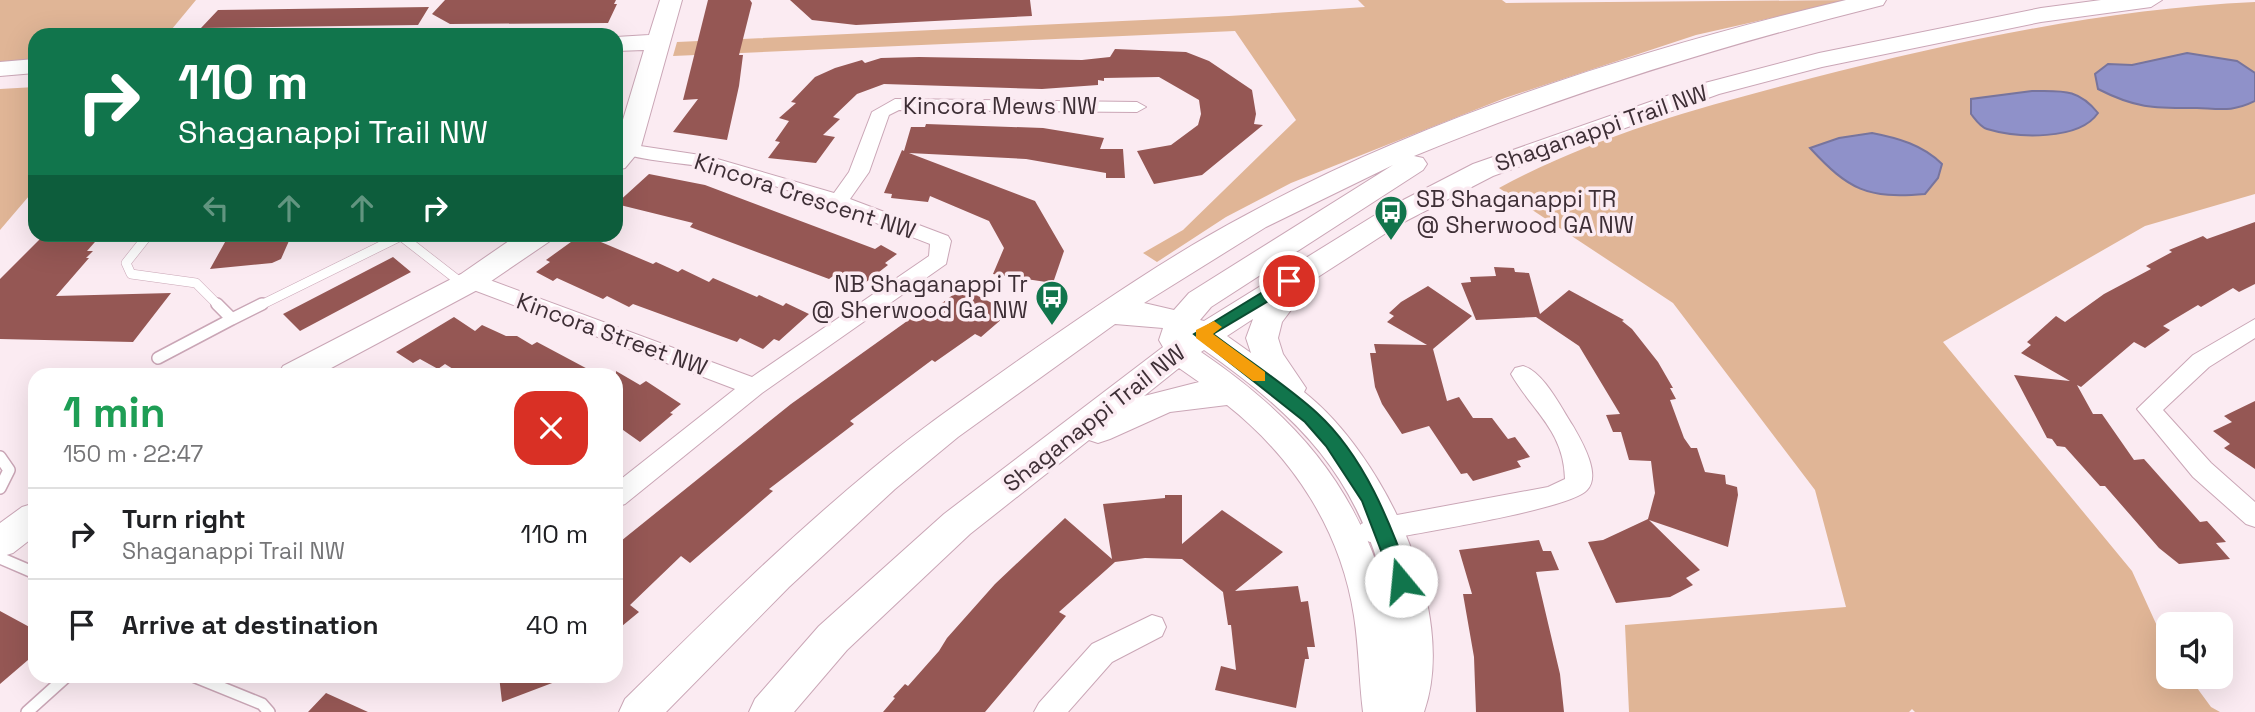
<!DOCTYPE html>
<html lang="en">
<head>
<meta charset="utf-8">
<style>
  body { margin:0; font-family:"Space Grotesk",sans-serif; background:#f2f2f2; color:#202124; height:100vh; display:flex; flex-direction:column; font-size:26px; white-space:nowrap }
  * { box-sizing:border-box; margin:0 }
  p { font-size:23px; color:#757577 }
  .icon { flex:none; width:38px; height:38px; fill:none; stroke:currentColor; stroke-width:2; stroke-linecap:round; stroke-linejoin:round }
  .map { position:relative; flex:1; overflow:hidden }
  .drawer { position:absolute; left:28px; top:368px; width:595px; height:315px; display:flex; flex-direction:column; background:#fff; border-radius:21px; box-shadow:0 7px 28px #0002 }
  .drawer>* { flex:none }
  .banner { position:absolute; left:28px; top:28px; width:595px; height:214px; border-radius:21px; box-shadow:0 7px 28px #0002; background:#11754c; color:#fff; overflow:hidden }
  .tools { position:absolute; left:2156px; top:612px; display:grid; gap:14px }
  .tools a { display:grid; place-items:center; width:77px; height:77px; border-radius:14px; background:#fff; box-shadow:0 7px 28px #0002; font-size:35px }
  .pin { position:absolute; display:grid; place-items:center; width:60px; height:60px; color:#fff; margin:-30px; border:4px solid #fff; border-radius:50%; box-shadow:0 2px 7px #0007 }
  .me { position:absolute; width:77px; margin:-38px; rotate:343deg; stroke-linejoin:round; filter:drop-shadow(0 0 5px #0008) }
  .turn { display:flex; align-items:center; gap:24px; height:147px; padding:0 35px; font-size:32px }
  .turn .icon { width:91px; height:91px; stroke-width:2.5 }
  .turn b { display:block; font-size:49px; line-height:60px }
  .lanes { display:flex; align-items:center; height:66px; padding:0 35px; background:#0003; justify-content:center; gap:35px; direction:ltr }
  .lanes .off { opacity:.35 }
  .round { display:grid; place-items:center; flex:none; width:74px; height:74px; border-radius:21px; background:#f2f2f2 }
  .headline { display:flex; align-items:center; justify-content:space-between; height:119px; padding:0 35px }
  h1 { font-size:42px; font-weight:700; line-height:52px; color:#1e9e55 }
  ul { padding:0; list-style:none }
  li { display:flex; align-items:center; gap:21px; height:91px; padding:0 35px; border-top:2px solid #e0e0e0 }
  li div { flex:1 }
  li b { display:block; font-size:26px }
  li em { font-style:normal }
  .map>svg:first-child { display:block }
  .green { fill:#e0b596 }
  .water { fill:#8f91c9; stroke:#77749d; stroke-width:2 }
  .building { fill:#955754 }
  .lines { fill:none; stroke-linecap:round; stroke-linejoin:round }
  .lane-far1-casing { stroke:#caa6b6; stroke-width:10 }
  .lane-casing { stroke:#caa6b6; stroke-width:14 }
  .street-casing { stroke:#caa6b6; stroke-width:2 }
  .secondary-casing { stroke:#caa6b6; stroke-width:2 }
  .lane-far1 { stroke:#fff; stroke-width:9 }
  .lane { stroke:#fff; stroke-width:11 }
  .street { fill:#fff; fill-rule:evenodd }
  .secondary { fill:#fff; fill-rule:evenodd }
  .route { fill:#11754c; stroke:#0b4c31; stroke-width:2 }
  .slow { fill:#f59e0b }
  .labels { text-anchor:middle; dominant-baseline:central; stroke-width:7; stroke-linejoin:round; paint-order:stroke }
  .street-label { font-size:23px; fill:#3e2f36; stroke:#fbebf2 }
  .poi-label { font-size:23px; fill:#3e2f36; stroke:#fbebf2; text-anchor:start }
</style>
</head>
<body>
<div class="map">
<svg width="2255" height="712" viewBox="0 0 2255 712">
  <rect width="100%" height="100%" fill="#fbebf2"/>
  <path class="green" d="M0,0h196l-29,35h-132v25l-35,2z
    M1358,0h144l4,3 345,-3 -155,35 -191,63 -214,85 -65,34 -69,45 -14,-9 40,-23 113,-110 -61,-89 -562,25 4,-14 552,-26 136,-9z
    M2255,2v192l-110,32 -202,116 189,229 36,79v27h21l22,30 9,5h-305l-3,-3 -3,3h-280l-4,-87 221,-18 -31,-117 -142,-187 -174,-115c102,-55 202,-81 313,-110 145,-37 293,-69 443,-76z
    M35,87v102l-35,41v-141z"/>
  <path class="water" d="M2187,53l50,8 18,12v28c-22,11 -34,8 -58,7 -42,0 -60,1 -99,-19l-3,-15 13,-10 24,1z
    M2032,91c30,0 46,-3 66,22 -19,28 -81,25 -111,16 -7,-2 -12,-10 -16,-15v-15z
    M1872,133c26,5 51,12 70,31l-4,14 -13,16c-58,5 -76,-4 -115,-46l29,-10z"/>
  <path class="building" d="M445,0h171l-2,4h3l-9,19 -158,1 -18,-10z
    M708,0h42l2,3 -13,52h4l-4,31 -12,54 -54,-8 25,-33 -15,1z
    M790,0h240l2,16 -176,9 -44,-5z
    M429,7l-11,18 -217,3 17,-18z
    M1115,49l71,3 23,9 43,29 4,24 -2,10 9,1 -61,50 -48,9 -17,-33 34,-6 27,-20 3,-11 -2,-14 -40,-23 -55,1v3l-6,-1v5l-56,4 -158,-5 -27,10 -24,23 7,2 -17,16 12,2 -19,26 -48,-5 12,-16 -5,-1 14,-20 -10,-3 17,-15 -5,-1 24,-25 20,-9 27,-8 3,3 16,-5 38,-1 163,3 28,-3z
    M926,124l117,4 61,10 -4,11h23l2,29h-19v-5l-80,-14 -117,-6 126,48 29,50 -11,32 -60,-9 11,-26 -15,-27 -59,-25 -2,6 -37,-4 1,-4 -8,-1 18,-43 2,1 7,-24h14z
    M649,174l56,11 170,64 6,-4 16,9 -12,9 3,2 -32,25 -23,-14 -4,3 -139,-52 3,-4 -77,-19z
    M2255,222v62l-16,8 -6,-4 -32,19 -3,-2 -35,21 7,4 -25,18 -11,-6 -53,45 -4,-2 16,29h9l32,46 10,-1 56,63 7,-1 19,21 -10,1 14,16 -51,5 -20,-16 -54,-62h-5l-35,-39 -8,-1 -5,-7 -5,-1 -33,-63 56,6 -49,-28 10,-8 -4,-3 29,-26 9,6 39,-28 47,-25 -5,-3 26,-14 -3,-2 34,-14 4,3z
    M45,234h57l-15,17h6l-7,7h3l-33,38 115,-3 -38,49 -133,-3v-60z
    M292,234l-11,25 -9,4 -62,6 19,-34z
    M582,234l71,30 3,-2 22,10 4,-3 27,13 4,-4 44,19 2,-2 24,11 3,-3 23,11 -30,27 -5,-2 -11,10 -23,-11 -3,4 -104,-38 -4,3 -22,-11 -4,3 -46,-21 -4,3 -17,-9 14,-10 -4,-2z
    M393,257l18,15 -111,59 -17,-17z
    M1494,267l20,1 1,4 14,1 11,41 29,-24 55,30 -2,1 10,8 26,33 15,26h-3l6,11 -6,1 14,38 7,10h6l8,24 20,3 1,9 11,3 1,8 -10,52 -79,-27 51,50 -14,8 7,7 -23,12 -54,6 -28,-61 15,-2 45,-21 7,-26 -4,-32 -22,-1 -8,-28h-8l-7,-17 14,-1 -41,-68 -43,-29 -60,3 -15,-37 10,-1 -1,-5 26,-1z
    M1428,286l44,30 -39,33 14,52 12,-4 14,21h19l16,21 7,-2 15,20 -13,4 4,6 -48,14 -6,-8 -6,1 -32,-48 -27,8 -20,-30 -7,-17 -5,-34h6l-2,-9 53,1 -40,-23 7,-6 -5,-3 12,-11z
    M962,288l48,24 -29,25 -6,-3 -40,28 -3,-2 -82,61 4,3 -85,65 4,2 -83,72 -9,-7 -51,49 9,7 -23,19v-86l175,-141 119,-85 15,-8 4,2z
    M454,317l21,14 7,-6 24,11h11l15,9 5,-3 60,32h-136l-16,-10 -7,5 -18,-10 -7,4 -17,-11z
    M616,371l24,14 6,-4 35,23 -11,9 3,1 -33,28 -24,-17z
    M2255,401v68l-31,-21 6,-4 -17,-13 19,-9 -8,-6z
    M1165,495h17v49l40,-34 61,42 -48,39 63,-5 3,16 7,-1 7,46h-8l2,12h-4l-9,49 -81,-18 6,-24 15,4 -5,-45h-3l-5,-33 -41,-33 -37,-1 -30,4 -56,50 7,4 -81,96h-102l12,-14 -2,-1 12,-13 3,2 31,-35 8,-13 48,-54 70,-66 47,41 -9,-55 62,-6z
    M1539,540l4,11h8l8,19 -23,2 24,102 4,38h-88l-2,-55 -11,-63h9l-13,-44z
    M0,611l35,19v24l-35,30z
    M499,676h68l1,1 -66,25z
    M326,693l42,19h-60z"/>
  <g class="lines">
    <defs>
      <path id="lane-far1" d="M149,234l-23,29 5,11 65,9 23,23
        M259,306l142,-70 63,49"/>
      <path id="lane" d="M217,304l15,15 30,-15
        M158,358l74,-39
        M0,457l9,13 -9,18
        M0,558l35,15
        M193,676l69,28 7,8
        M27,712l40,-36"/>
      <path id="street" d="M895,99l242,3 9,5 -9,5 -238,-2 -10,5 -20,57 -19,27 98,37 3,5 -5,23 -184,129 -137,111 -9,3v-24l119,-94 -272,-103 -3,-5 3,-5h16l273,101 177,-121 1,-12c-73,-28 -147,-60 -224,-77 -16,-3 -81,-8 -89,-17l10,-6 80,12 127,37 15,-21 23,-60z
        M2255,319v19l-46,29 -46,43 48,53 44,39v25l-9,-3 -53,-47 -56,-68 56,-54z
        M1523,366c21,6 38,42 50,60 8,14 29,49 14,64 -18,20 -181,45 -217,52l-9,-4 -4,-7 4,-7 9,-4 178,-33 17,-8c-1,-48 -32,-67 -54,-105l4,-6z
        M1152,615l10,3 4,9 -4,9 -50,26 -44,50h-34l5,-9 53,-59z"/>
      <path id="secondary" d="M660,0h22l-42,150 -15,18 -9,2v-27l28,-93 -28,1v-14l33,-2z
        M1846,0h40l-3,5c-160,40 -316,88 -469,151l9,2 4,6 -4,6 -212,137 -11,13 4,1 176,-109 93,-48 228,-80 118,-31 222,-45 60,-8h61l-11,7 -110,15 -219,45 -103,27 -226,82 -93,48 -96,62 2,4 -24,32 -4,16 5,16 23,34 -2,4c80,63 155,220 120,320h-61c-4,-32 -4,-64 -9,-96 -13,-85 -60,-158 -127,-211l-57,7 -60,27 -12,4 -9,-3 -119,94 -123,116 -53,62h-45l6,-13 64,-73 125,-112 219,-167 -4,-7 4,-12 -48,-4 -157,113 -63,52 -106,98 -123,125h-47l6,-13c80,-79 160,-158 247,-230 46,-39 95,-72 144,-107 75,-52 149,-104 230,-147 182,-100 399,-167 600,-215zM1393,165l-204,128 -15,17 -30,-7 122,-76zM1253,319l-7,19 5,15 -24,-17zM1204,350c96,67 156,129 183,246 -31,-111 -92,-180 -186,-244zM1179,368l20,14 -55,14z
        M35,59v14l-35,3v-14z
        M519,234h35l-4,7 -69,47 -161,86h-42l5,-8 178,-92z
        M35,503v33l-22,17 -13,4v-34l22,-16z"/>
    </defs>
    <use href="#lane-far1" class="lane-far1-casing"/>
    <use href="#lane" class="lane-casing"/>
    <use href="#street" class="street-casing"/>
    <use href="#secondary" class="secondary-casing"/>
    <use href="#lane-far1" class="lane-far1"/>
    <use href="#lane" class="lane"/>
    <use href="#street" class="street"/>
    <use href="#secondary" class="secondary"/>
  </g>
  <path class="route" d="M1289,276l8,5 -2,4 -82,49c34,26 72,50 104,79 47,43 73,109 94,168l-3,6h-13l-33,-86 -36,-55 -21,-24 -111,-88z"/>
  <path class="slow" d="M1214,321l8,6 -9,7 52,38v9h-12l-57,-43v-8z"/>
  <defs>
    <symbol id="bus-pin" viewBox="-11 -11 22 30"><path d="M0 17L-7.5 6A9.5 9.5 0 1 1 7.5 6Z" fill="#11754c" stroke="#fbebf2"/><path d="M-5-6H5V4H4V6H2V4H-2V6H-4V4H-5ZM-3.5-4V0h7V-4ZM-3.5 1.2v1.5H-2V1.2ZM2 1.2v1.5H3.5V1.2Z" fill="#fff"/></symbol>
  </defs>
  <g fill-rule="evenodd">
    <use href="#bus-pin" x="1372" y="193" width="38" height="52"/>
    <use href="#bus-pin" x="1033" y="278" width="38" height="52"/>
  </g>
  <g class="labels">
    <g class="street-label">
      <text x="1000" y="106">Kincora Mews NW</text>
      <text transform="translate(1601 128) rotate(-19)">Shaganappi Trail NW</text>
      <text transform="translate(805 196) rotate(18)">Kincora Crescent NW</text>
      <text transform="translate(612 334) rotate(20)">Kincora Street NW</text>
      <text transform="translate(1094 418) rotate(-38)">Shaganappi Trail NW</text>
    </g>
    <g class="poi-label">
      <text x="1416" y="199">SB Shaganappi TR<tspan x="1416" dy="26">@ Sherwood GA NW</tspan></text>
      <text x="1028" y="284" text-anchor="end">NB Shaganappi Tr<tspan x="1028" dy="26">@ Sherwood Ga NW</tspan></text>
    </g>
  </g>
</svg>
<div class="tools">
<a><svg class="icon" aria-label="sound" viewBox="0 0 24 24"><path d="M4 9h4l5-4v14l-5-4H4zM17 9q2 3 0 6"/></svg></a>
</div>
<div class="pin" style="left:1289px;top:281px;background:#d93025"><svg class="icon" aria-label="arrive" viewBox="0 0 24 24"><path d="M6 21V4h12l-3 4 3 4H6"/></svg></div>
<svg class="me" style="left:1401px;top:581px" viewBox="-20 -20 40 40"><circle r="19" fill="#fff"/><path d="M0-13L10 11 0 6-10 11z" fill="#11754c"/></svg>
<div class="banner">
<div class="turn"><svg class="icon" aria-label="right" viewBox="0 0 24 24"><path d="M7 20v-9h11M14 6l5 5-5 5"/></svg><div><b>110 m</b>Shaganappi Trail NW</div></div>
<div class="lanes"><svg class="icon off" aria-label="left" viewBox="0 0 24 24"><path d="M17 20v-9H6M10 6l-5 5 5 5"/></svg><svg class="icon off" aria-label="ahead" viewBox="0 0 24 24"><path d="M12 20V5M6 11l6-6 6 6"/></svg><svg class="icon off" aria-label="ahead" viewBox="0 0 24 24"><path d="M12 20V5M6 11l6-6 6 6"/></svg><svg class="icon" aria-label="right" viewBox="0 0 24 24"><path d="M7 20v-9h11M14 6l5 5-5 5"/></svg></div>
</div>
<section class="drawer">
<div class="headline"><div><h1>1 min</h1><p>150 m · 22:47</p></div><a class="round" style="background:#d93025;color:#fff"><svg class="icon" aria-label="close" viewBox="0 0 24 24"><path d="M6 6l12 12M18 6L6 18"/></svg></a></div>
<ul>
<li><svg class="icon" aria-label="right" viewBox="0 0 24 24"><path d="M7 20v-9h11M14 6l5 5-5 5"/></svg><div><b>Turn right</b><p>Shaganappi Trail NW</p></div><em>110 m</em></li>
<li><svg class="icon" aria-label="arrive" viewBox="0 0 24 24"><path d="M6 21V4h12l-3 4 3 4H6"/></svg><div><b>Arrive at destination</b></div><em>40 m</em></li>
</ul>
</section>
</div>
</body>
</html>
